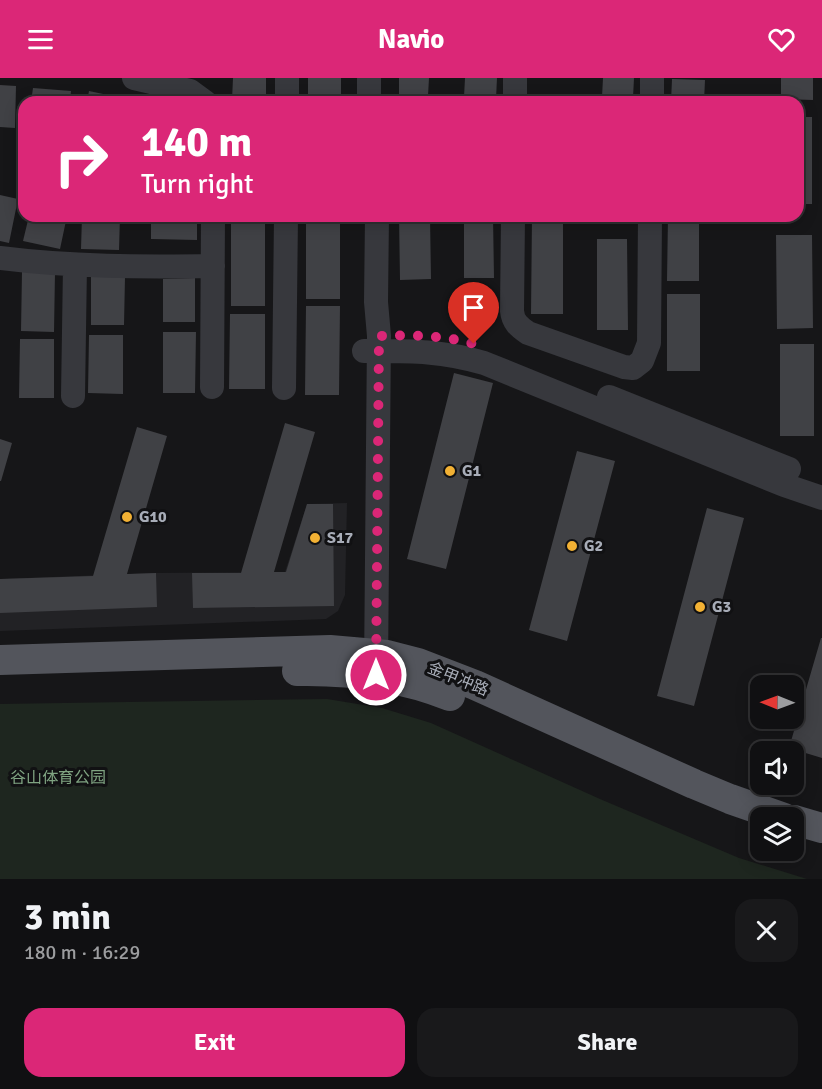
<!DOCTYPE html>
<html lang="en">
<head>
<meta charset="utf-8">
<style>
  body { margin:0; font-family:Signika,"Noto Sans SC",sans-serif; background:#19191b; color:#f1f3f6; height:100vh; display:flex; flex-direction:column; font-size:22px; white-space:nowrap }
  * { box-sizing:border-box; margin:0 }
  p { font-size:20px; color:#9c9d9f }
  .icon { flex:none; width:33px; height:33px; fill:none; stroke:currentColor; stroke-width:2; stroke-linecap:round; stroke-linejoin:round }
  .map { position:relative; height:801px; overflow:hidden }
  .sheet { display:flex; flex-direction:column; background:#101012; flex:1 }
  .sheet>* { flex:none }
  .guide { position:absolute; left:18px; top:18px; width:786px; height:126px; border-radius:18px; box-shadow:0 3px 15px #0003,0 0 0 2px #303032; background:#db2777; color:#fff; overflow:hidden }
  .needle { width:39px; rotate:271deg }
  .buttons { position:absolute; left:750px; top:597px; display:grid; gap:12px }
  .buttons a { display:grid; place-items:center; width:54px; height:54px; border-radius:12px; background:#101012; box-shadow:0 3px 15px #0003,0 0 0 2px #303032; font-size:30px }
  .pin { position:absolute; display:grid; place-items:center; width:51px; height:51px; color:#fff; margin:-62px -26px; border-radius:50% 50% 50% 0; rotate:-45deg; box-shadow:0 0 6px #0007 }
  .pin .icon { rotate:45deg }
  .me { position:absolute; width:66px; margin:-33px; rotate:0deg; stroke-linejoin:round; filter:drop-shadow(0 0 4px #0008) }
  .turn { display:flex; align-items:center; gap:21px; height:126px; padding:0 24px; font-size:27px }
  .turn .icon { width:78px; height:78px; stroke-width:2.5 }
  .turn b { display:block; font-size:42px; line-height:51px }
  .round { display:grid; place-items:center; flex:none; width:63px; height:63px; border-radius:18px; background:#19191b }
  .head { display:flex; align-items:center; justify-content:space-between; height:102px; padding:0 24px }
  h1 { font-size:36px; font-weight:700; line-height:45px }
  .cta { display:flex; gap:12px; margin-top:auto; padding:12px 24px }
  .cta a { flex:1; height:69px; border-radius:18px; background:#db2777; color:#fff; font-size:24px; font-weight:700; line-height:69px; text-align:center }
  .cta a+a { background:#19191b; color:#f1f3f6 }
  header { display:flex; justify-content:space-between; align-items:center; height:78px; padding:0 24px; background:#db2777; color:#fff; font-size:27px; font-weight:700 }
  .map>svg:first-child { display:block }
  .built { fill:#222225 }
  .green { fill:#1e261f }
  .building { fill:#404145 }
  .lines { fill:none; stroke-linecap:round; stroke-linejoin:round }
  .minor { stroke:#37383d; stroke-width:24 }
  .major { stroke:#53555c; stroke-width:30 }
  .route { stroke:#db2777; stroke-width:10; stroke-dasharray:0 18 }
  .poi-dot { fill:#f2b134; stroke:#111113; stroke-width:2 }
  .labels { text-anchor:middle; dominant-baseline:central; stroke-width:6; stroke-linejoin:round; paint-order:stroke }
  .poi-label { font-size:16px; font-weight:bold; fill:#a8adb8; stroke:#111113; text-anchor:start }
  .street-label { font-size:16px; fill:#a8adb8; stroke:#111113 }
  .park-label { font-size:16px; fill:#7fa381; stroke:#111113 }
</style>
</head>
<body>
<header><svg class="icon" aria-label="menu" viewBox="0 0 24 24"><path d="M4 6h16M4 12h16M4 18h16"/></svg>Navio<svg class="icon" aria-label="heart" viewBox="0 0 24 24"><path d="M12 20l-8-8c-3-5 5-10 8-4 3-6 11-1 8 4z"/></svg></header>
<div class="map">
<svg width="822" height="801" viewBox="0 0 822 801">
  <rect width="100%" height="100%" fill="#161618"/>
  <path class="built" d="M347,425l-2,92 -7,16 -12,8 -326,12v-52l156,-6 129,-1 22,-68z"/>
  <path class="green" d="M327,621l55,9 49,15 169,76 139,59 68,21h-807v-175z"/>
  <path class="building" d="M233,0h33v22h-34z
    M308,0h33v24h-33z
    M399,0h30l-1,18 -29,-1z
    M465,0h32l-1,21 -32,-2z
    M603,0h31l-1,20 -31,-1z
    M781,0h32v22l-32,-1z
    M672,1l33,1 -1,22h-33z
    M0,7l16,1 -1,42 -15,-1z
    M33,10l38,3 -1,11h-39z
    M89,13l38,8 -1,3h-39z
    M535,19l31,1v4h-32z
    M798,39h14v87h-14z
    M0,117l18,4 -9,44 -9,-2z
    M29,138h38l-7,33 -37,-8z
    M82,138h38l-1,34 -38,-1z
    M151,138h46v24l-46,-1z
    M306,138h34v83h-34z
    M399,138h31l1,63 -31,1z
    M464,138h29l1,62h-30z
    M532,138h31v98h-32z
    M598,138h29v8l-29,-1z
    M668,138h31v65h-32z
    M231,141h34v87h-34z
    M776,157h36l1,93 -36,1z
    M597,161h30l1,91h-31z
    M22,193l33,1 -1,60 -33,-1z
    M91,199h34l-1,48h-33z
    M195,200v44h-32v-43z
    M667,216h33v77h-33z
    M306,228h34l-1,89h-34z
    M230,236h35v75h-36z
    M163,254h33l-1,61h-32z
    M89,257h34v59l-35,-1z
    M20,261h34v59h-35z
    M780,266h34v92h-34z
    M454,295l39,10 -47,186 -39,-10z
    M285,345l30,9 -41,140h12l21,-68h26l1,102 -141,2 -1,-35h49z
    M137,349l30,9 -40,138 29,-1 1,34 -157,6v-34l93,-3z
    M0,361l12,4 -11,38h-1z
    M577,373l38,10 -48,180 -38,-11z
    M707,430l37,10 -50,188 -37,-10z
    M821,560h1v120l-33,-10z"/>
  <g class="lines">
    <path class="minor" d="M134,0l56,13 15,11
      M287,24v-24
      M369,24v-24
      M515,24v-24
      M652,24v-24
      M513,138l-1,95c1,11 7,16 16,22l96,34 9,1 9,-7 7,-18 1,-127
      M0,180c71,9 142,9 213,8
      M364,273c44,0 76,-1 120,12l300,122 38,13
      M212,309l1,-171
      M284,310l2,-172
      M73,318l2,-131
      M609,319l180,72
      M376,592l3,-334 -3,-34 1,-86"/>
    <path class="major" d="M0,582l330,-10 57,5 31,8 57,22 219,99 36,15 54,19
      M297,593c52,-1 103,5 153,25
      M794,742l28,8"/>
  </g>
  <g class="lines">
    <path class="route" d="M376,597l3,-339c32,-1 64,-1 95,8"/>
  </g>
  <g class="poi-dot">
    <circle cx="450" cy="393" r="6"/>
    <circle cx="127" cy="439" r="6"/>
    <circle cx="315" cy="460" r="6"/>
    <circle cx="572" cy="468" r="6"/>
    <circle cx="700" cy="529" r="6"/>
  </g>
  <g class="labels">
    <g class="poi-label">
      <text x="462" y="393">G1</text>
      <text x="139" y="439">G10</text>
      <text x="327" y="460">S17</text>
      <text x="584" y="468">G2</text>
      <text x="712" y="529">G3</text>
    </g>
    <g class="street-label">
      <text transform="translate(458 601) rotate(22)">金甲冲路</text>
    </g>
    <g class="park-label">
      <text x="58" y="700">谷山体育公园</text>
    </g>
  </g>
</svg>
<div class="buttons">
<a><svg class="needle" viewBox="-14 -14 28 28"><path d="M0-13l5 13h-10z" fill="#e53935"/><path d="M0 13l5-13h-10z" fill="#9c9d9f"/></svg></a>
<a><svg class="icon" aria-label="sound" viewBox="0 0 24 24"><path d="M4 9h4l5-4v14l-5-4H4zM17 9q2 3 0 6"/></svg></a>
<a><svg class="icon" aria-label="layers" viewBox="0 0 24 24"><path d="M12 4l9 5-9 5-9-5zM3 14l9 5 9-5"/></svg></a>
</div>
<div class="pin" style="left:474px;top:266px;background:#d93025"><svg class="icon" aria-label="arrive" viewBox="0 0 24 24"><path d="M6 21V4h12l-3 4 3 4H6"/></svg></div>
<svg class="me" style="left:376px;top:597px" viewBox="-20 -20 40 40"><circle r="17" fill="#db2777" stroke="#fff" stroke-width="3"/><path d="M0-11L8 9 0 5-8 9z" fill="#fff"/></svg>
<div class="guide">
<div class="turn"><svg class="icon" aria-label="right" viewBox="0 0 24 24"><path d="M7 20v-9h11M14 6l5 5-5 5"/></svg><div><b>140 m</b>Turn right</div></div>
</div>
</div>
<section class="sheet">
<div class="head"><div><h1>3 min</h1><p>180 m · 16:29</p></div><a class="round"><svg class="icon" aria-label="close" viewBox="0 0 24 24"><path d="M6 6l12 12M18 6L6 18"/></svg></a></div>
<div class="cta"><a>Exit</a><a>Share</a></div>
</section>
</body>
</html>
